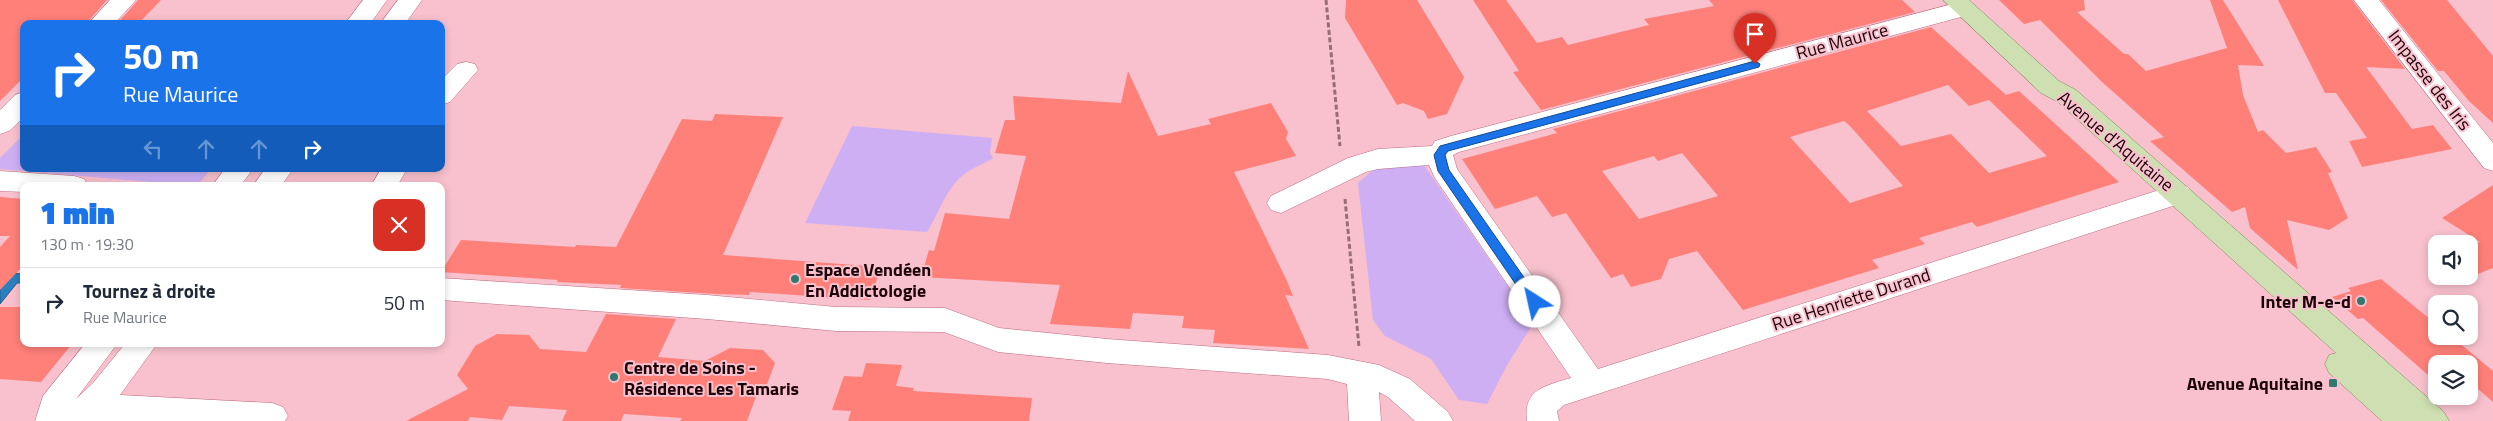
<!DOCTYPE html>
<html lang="fr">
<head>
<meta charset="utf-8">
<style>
  body { margin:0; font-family:"Titillium Web",sans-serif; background:#f6f6f7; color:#1f2937; height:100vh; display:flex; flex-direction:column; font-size:19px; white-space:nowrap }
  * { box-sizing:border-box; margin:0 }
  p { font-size:16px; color:#747a83 }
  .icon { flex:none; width:28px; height:28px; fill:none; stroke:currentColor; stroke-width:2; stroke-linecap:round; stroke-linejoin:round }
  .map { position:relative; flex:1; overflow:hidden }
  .sheet { position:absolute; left:20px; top:182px; width:425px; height:165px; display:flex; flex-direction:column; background:#fff; border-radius:10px; box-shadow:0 2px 8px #0003 }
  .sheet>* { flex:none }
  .top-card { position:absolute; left:20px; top:20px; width:425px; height:152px; border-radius:10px; box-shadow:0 2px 8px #0003; background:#1a73e8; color:#fff; overflow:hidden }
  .controls { position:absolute; left:2428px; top:235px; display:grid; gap:10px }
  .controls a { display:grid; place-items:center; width:50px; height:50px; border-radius:10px; background:#fff; box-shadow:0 2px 8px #0003; font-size:25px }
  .pin { position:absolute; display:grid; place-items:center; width:42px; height:42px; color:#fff; margin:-51px -21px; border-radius:50% 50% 50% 0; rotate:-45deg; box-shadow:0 0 5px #0007 }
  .pin .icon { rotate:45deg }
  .me { position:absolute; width:55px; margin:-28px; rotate:325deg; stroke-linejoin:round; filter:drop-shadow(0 0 4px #0008) }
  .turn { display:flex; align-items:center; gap:18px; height:105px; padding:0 20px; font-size:22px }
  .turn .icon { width:65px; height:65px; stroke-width:2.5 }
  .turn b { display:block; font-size:35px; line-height:42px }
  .lanes { display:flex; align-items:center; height:48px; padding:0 20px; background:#0003; justify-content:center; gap:25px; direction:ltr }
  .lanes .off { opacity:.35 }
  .round { display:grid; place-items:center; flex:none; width:52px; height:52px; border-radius:10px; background:#f6f6f7 }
  .headline { display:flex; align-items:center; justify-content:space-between; height:85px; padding:0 20px }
  h1 { font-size:30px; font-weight:800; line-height:38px; color:#1a73e8 }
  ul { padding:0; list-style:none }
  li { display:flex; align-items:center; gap:15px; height:70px; padding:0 20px; border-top:1px solid #e0e1e3 }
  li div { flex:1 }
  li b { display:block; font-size:19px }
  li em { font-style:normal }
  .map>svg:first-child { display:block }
  .green { fill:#ceaff4 }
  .water { fill:#2a80be; stroke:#265a88 }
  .building { fill:#ff8079; fill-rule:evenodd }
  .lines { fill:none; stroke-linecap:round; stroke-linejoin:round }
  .minor-casing { stroke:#be6c80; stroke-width:1 }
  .major-casing { stroke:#7b8356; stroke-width:1 }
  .path { stroke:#986d77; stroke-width:3; stroke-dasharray:5 2.5; stroke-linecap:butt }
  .minor { fill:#fff; fill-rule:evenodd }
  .major { fill:#cedfb2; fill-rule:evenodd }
  .route { fill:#1a73e8; stroke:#114b97 }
  .poi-dot { fill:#31786f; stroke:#f8c1cd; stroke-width:2 }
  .labels { text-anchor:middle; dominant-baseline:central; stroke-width:4; stroke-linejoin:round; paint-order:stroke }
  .street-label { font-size:18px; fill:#1c0109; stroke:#f8c1cd }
  .poi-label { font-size:18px; font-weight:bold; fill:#1c0109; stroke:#f8c1cd; text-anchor:start }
</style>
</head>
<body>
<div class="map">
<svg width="2493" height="421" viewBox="0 0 2493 421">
  <rect width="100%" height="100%" fill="#f8c1cd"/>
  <path class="green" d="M852,126l140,12 -2,15 3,5c-9,6 -22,10 -31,18 -17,14 -23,38 -35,56l-122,-9z
    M24,134v35h187l-14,17 -197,-17v-11z
    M1380,164l44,1 94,136 13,26 -25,40 -19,37 -28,-4 -28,-41 -46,-23 -12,-16 -15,-137z"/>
  <path class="water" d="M8,273l16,1v9h-7l-17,21v-22z"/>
  <path class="building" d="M0,0h107l-21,24h-62v53l-24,24z
    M138,0h23l-23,24h-21z
    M1346,0h71l47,77 -17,37 -19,5 -4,-8 -21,-8 -6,2 -52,-87z
    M1473,0h33l31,43 25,-6 6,8 81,-20 -5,-6 70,-13 -5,-6h193l13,12 -374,98 -28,-38 6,-1z
    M1999,0h85l1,10 -8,2 47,42h4l18,17 81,-23 -17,-48h13l41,66 -26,-1 5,30 15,37 5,-2 23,23 30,-6 16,25 -4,1 20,45 -19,12 -42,-10 11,50 -48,-42 -5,-21 -13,5 -82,-71 14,-4 -62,-55 -62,-62 -16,4z
    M2278,0h74l53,69 -39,-2 46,62 21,-4 19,24 -90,18 -13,-26 18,-3 -31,-45h-11z
    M2381,0h66l46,56v67l-24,-22 -25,-30h-6z
    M1931,27l75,68 -4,1 17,-5 100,91 -142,45 -5,-5 -53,16 6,6 -53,16 7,8 -136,42 -46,-59 -28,8 -8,20 -30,8 -8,-13 -12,4 -45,-65 -14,4 -15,-21 -42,13 -33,-50 95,-26 -4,-4zM1948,85l21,21 20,-6 58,56 -58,17 -38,-39 -50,12 -34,-35zM1844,121l6,5 53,60 -53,17 -60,-66zM1682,153l36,43 -79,23 -37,-48 52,-15 4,5z
    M1128,71l30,65 53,-12 -3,-5 63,-16 17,29 -2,7 10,17 -62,16 53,109 6,15 -8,-1 24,54 -96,-6 2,-13 -33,-2 2,-12 -51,-3 -3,16 -80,-5 10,-39 -139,-8 8,-27 5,1 11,-38 64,6 17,-63 -31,-3 10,-33h10l-2,-24 108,7z
    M715,114l68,3 -60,138 158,12 -11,33 -120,-8 -1,3 -33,-1 -96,-6 1,-3 -64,-3 1,-2 -117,-8 20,-32 114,7 1,-2 40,2 66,-128 30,2z
    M2493,185v83l-28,11 -3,-3h7v-31l11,-3 -38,-24z
    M0,197l24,2v66l-24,25v-43l10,-11h-10z
    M2381,279l55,45v12h15l42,35v31l-24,-21v-17h-33v18l-73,-64 -5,1 -26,-22 19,-6 -3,-3z
    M0,307h24v37h48l-31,38 -41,-3z
    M606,314l70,5 -18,38 47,4 25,-13 33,2 12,13 -9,24 -9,7 -10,27h-67l2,-3 -58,-4 -3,7h-59l5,-11 -58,-4 -7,14 -32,-3 -2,4h-62l62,-32 -11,-14 18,-29 22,-12 32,1 11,14 46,3z
    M866,363l36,2 -6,21 18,2 -1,3 119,7 -3,23h-181l3,-10 -19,-1 12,-34 18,1z"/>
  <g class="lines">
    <defs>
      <path id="minor" d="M110,0h26l-22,24h-26z
        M363,0h24l-17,24h-25z
        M398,0h24l-17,24h-25z
        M2354,0h25l114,143v28l-9,-3z
        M1964,1l8,3 4,5 -4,5 -513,138 -6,3 4,14 141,200 580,-185 10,3 4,7 -4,7 -624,204 -7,6 2,10h-32c-4,-32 18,-35 44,-43l-136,-200 -6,-13 -51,4 -12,3 -85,41 -10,-3 -4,-7 4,-7 77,-38 30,-9 54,-3 3,-5 16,-5z
        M466,62l9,2 3,6 -28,32 -9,3v-25l16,-16z
        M24,92v25l-15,14 -9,3v-24l15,-15z
        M225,169h28l-13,17h-28z
        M265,169h28l-12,17h-28z
        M381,169h26l-10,17h-26z
        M0,171l74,5 10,3 4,7h-64v6l-24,-1z
        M441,278l266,17 129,12 109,1 54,20 108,11 221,16 51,10 31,14 38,33 5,9h-38l-27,-24 -9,-5 2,29h-32l-2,-37 -19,-5 -221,-16 -109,-11 -54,-20 -108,-1 -129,-12 -266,-19z
        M85,344h32l-41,55 17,-16 32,-39h32l-37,51 152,8 11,4 5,9 -3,5h-250l8,-25z"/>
      <path id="major" d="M1943,0h26l90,81 17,9 368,322 5,9h-67l-53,-48 -4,-9 4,-9 7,-2 -278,-251 -17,-9z"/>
    </defs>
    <use href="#minor" class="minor-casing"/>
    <use href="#major" class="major-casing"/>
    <path class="path" d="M1326,0l14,146
      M1345,199l14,148"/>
    <use href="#minor" class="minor"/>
    <use href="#major" class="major"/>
  </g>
  <path class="route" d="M1755,61l5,3 -1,3 -311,84 -3,4 4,15 90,129 2,3 -2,3h-9l-92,-134 -4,-16 6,-9z"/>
  <g class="poi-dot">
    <circle cx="795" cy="279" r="5"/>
    <circle cx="2361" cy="301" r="5"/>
    <circle cx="614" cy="377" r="5"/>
    <rect x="2328" y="378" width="10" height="10" rx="2.5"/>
  </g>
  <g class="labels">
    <g class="street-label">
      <text transform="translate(1842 41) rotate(-15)">Rue Maurice</text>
      <text transform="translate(2430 80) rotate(52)">Impasse des Iris</text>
      <text transform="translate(2116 141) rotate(40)">Avenue d'Aquitaine</text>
      <text transform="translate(1851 299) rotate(-18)">Rue Henriette Durand</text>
    </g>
    <g class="poi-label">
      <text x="805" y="269">Espace Vendéen<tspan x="805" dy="21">En Addictologie</tspan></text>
      <text x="2351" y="301" text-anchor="end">Inter M-e-d</text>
      <text x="624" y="367">Centre de Soins -<tspan x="624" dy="21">Résidence Les Tamaris</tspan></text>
      <text x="2323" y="383" text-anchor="end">Avenue Aquitaine</text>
    </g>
  </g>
</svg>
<div class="controls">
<a><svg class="icon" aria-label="sound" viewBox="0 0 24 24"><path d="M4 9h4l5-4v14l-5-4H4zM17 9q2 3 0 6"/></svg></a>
<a><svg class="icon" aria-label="search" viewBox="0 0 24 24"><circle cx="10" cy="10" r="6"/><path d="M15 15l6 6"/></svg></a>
<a><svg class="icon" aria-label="layers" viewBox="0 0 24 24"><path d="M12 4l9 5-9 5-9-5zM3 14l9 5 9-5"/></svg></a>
</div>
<div class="pin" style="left:1755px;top:64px;background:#d93025"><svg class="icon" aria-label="arrive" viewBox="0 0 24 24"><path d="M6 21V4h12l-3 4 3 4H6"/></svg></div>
<svg class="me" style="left:1535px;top:302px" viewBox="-20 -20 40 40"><circle r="19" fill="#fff"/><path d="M0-13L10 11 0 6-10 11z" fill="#1a73e8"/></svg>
<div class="top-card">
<div class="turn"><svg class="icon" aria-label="right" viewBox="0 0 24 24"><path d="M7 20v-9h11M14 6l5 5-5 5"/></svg><div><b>50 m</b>Rue Maurice</div></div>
<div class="lanes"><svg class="icon off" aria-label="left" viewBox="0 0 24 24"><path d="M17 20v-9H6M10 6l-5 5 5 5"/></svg><svg class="icon off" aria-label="ahead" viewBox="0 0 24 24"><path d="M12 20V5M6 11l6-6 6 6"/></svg><svg class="icon off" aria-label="ahead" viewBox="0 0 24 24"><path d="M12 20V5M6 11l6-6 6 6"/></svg><svg class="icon" aria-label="right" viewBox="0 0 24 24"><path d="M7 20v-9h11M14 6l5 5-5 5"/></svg></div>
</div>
<section class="sheet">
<div class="headline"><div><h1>1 min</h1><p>130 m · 19:30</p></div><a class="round" style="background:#d93025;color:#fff"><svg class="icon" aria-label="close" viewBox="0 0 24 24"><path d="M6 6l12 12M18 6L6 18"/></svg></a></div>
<ul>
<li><svg class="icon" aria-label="right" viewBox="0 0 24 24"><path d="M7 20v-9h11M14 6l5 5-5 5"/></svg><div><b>Tournez à droite</b><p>Rue Maurice</p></div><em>50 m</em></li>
</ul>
</section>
</div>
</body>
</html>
